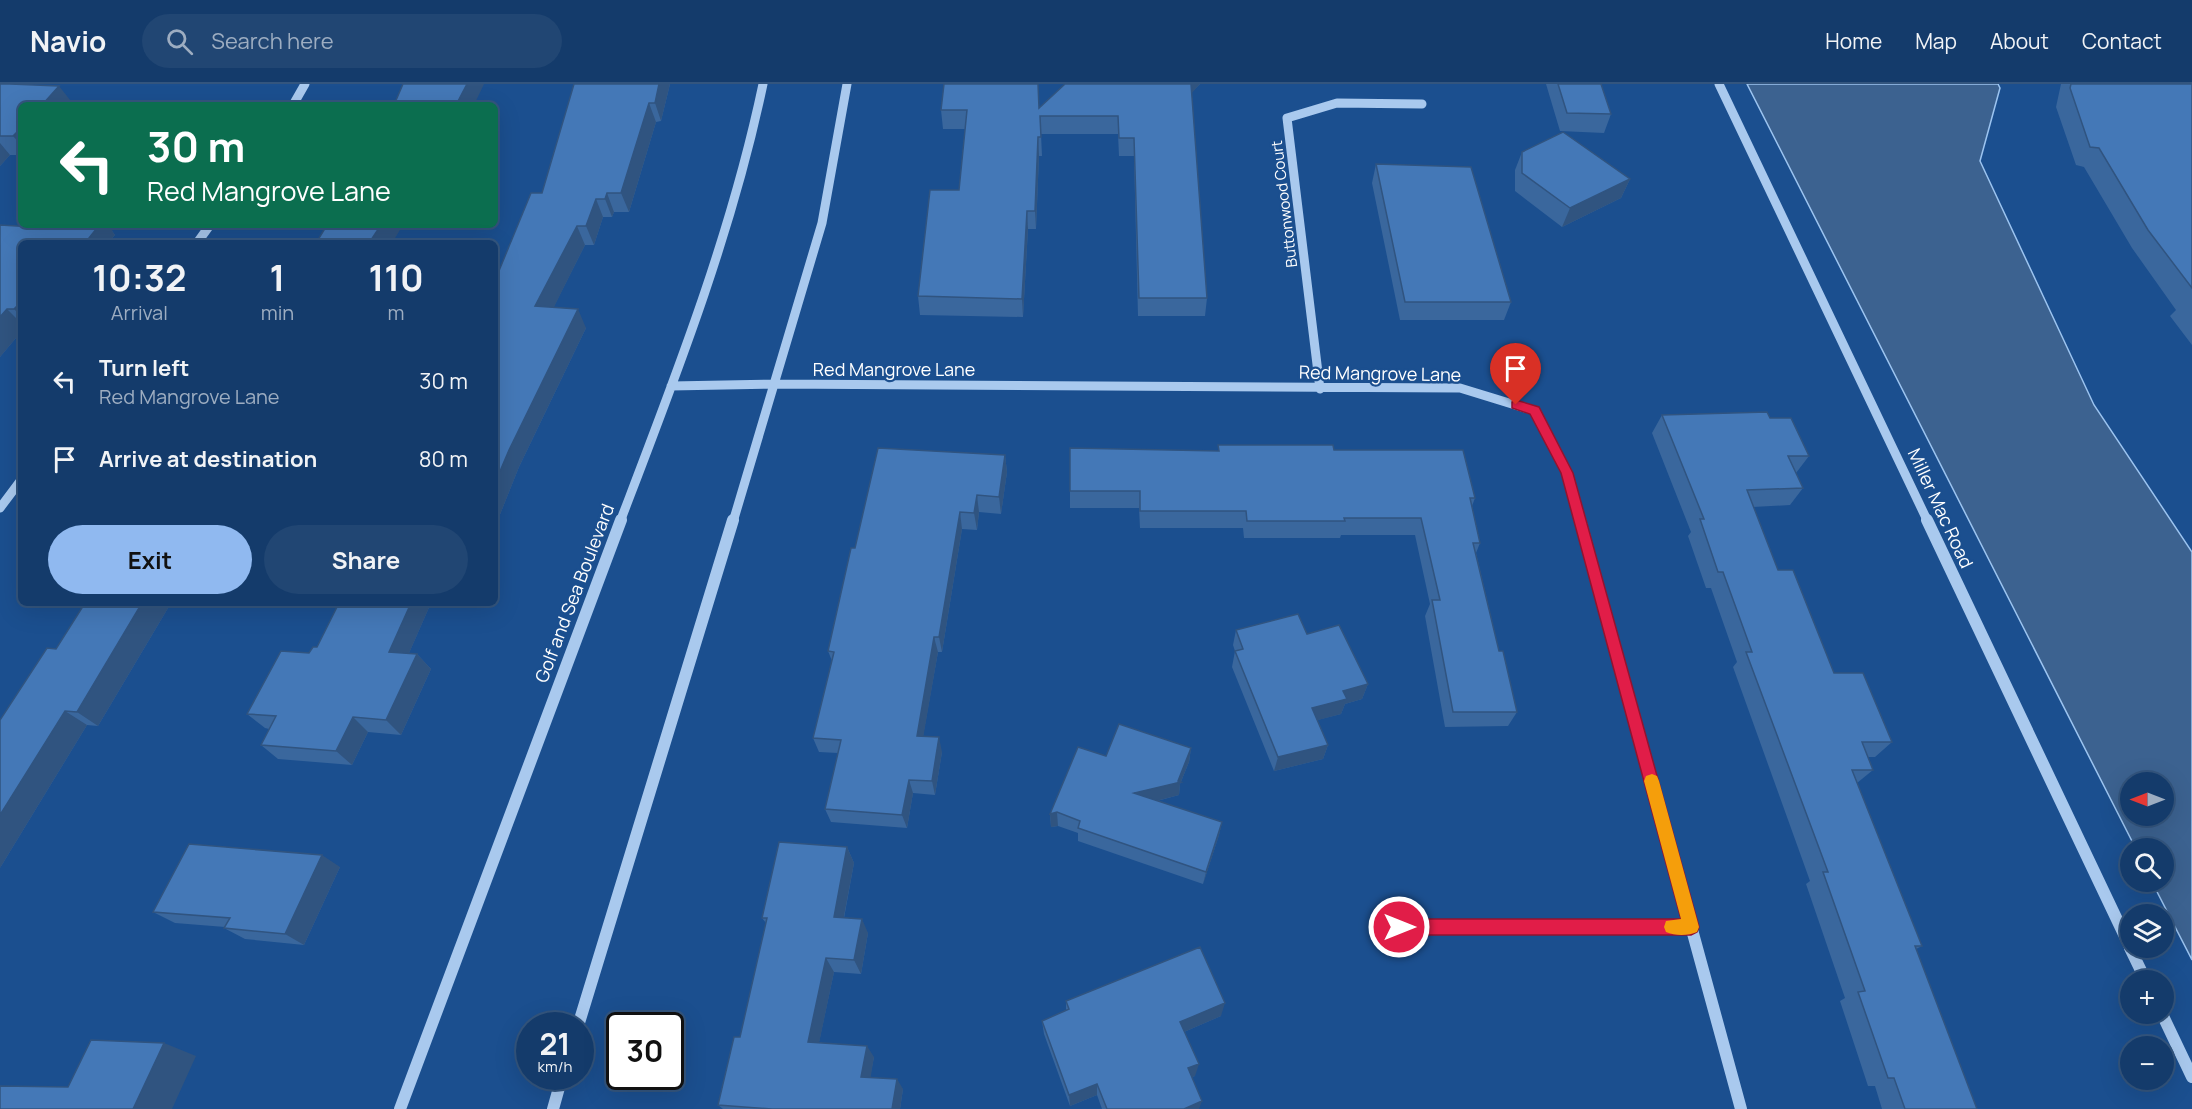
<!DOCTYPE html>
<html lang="en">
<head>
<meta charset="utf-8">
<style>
  body { margin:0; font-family:Manrope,sans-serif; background:#214673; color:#f1f3f6; height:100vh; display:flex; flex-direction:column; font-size:22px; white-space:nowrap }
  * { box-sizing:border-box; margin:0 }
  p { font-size:20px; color:#9dadc1 }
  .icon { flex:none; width:33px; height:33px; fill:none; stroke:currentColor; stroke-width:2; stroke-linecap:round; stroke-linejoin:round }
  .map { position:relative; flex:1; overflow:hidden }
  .side { position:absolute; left:18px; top:156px; width:480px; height:366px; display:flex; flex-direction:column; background:#143b6b; border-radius:9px; box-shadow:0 6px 24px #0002,0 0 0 2px #33557e }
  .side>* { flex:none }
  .top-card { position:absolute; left:18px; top:18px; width:480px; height:126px; border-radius:9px; box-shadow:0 6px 24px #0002,0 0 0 2px #33557e; background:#0b6e4f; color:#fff; overflow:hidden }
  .needle { width:39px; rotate:270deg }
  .fabs { position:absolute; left:2120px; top:688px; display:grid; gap:12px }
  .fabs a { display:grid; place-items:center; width:54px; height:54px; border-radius:50%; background:#143b6b; box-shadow:0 6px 24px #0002,0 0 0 2px #33557e; font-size:30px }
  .speed { position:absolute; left:516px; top:928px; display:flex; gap:12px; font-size:30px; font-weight:700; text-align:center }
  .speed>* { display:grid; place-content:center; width:78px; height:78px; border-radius:50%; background:#143b6b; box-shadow:0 6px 24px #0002,0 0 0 2px #33557e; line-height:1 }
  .speed small { font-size:15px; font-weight:400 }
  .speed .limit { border:3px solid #111; border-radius:9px; background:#fff; color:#111 }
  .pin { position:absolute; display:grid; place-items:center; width:51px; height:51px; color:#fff; margin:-62px -26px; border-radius:50% 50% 50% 0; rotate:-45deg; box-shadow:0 0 6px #0007 }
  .pin .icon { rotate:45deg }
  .me { position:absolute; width:66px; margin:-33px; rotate:90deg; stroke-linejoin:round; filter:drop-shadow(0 0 4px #0008) }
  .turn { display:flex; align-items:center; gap:21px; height:126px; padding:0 30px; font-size:27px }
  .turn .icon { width:78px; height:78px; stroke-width:2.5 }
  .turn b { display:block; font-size:42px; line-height:51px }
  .eta { display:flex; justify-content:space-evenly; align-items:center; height:102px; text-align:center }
  .eta b { font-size:36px; font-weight:700; line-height:42px }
  .button { display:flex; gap:12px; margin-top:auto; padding:12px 30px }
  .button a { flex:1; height:69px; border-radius:36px; background:#90b9f0; color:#111; font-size:24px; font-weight:700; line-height:69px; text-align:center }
  .button a+a { background:#214673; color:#f1f3f6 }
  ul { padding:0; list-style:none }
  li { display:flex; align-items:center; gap:18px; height:78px; padding:0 30px }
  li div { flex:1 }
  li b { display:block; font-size:22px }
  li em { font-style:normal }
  header { display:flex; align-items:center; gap:36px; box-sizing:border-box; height:84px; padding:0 30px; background:#143b6b; border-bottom:2px solid #33557e }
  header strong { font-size:28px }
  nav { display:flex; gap:33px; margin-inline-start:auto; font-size:21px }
  .search { width:420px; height:54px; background:#214673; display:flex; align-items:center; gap:15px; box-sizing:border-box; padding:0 21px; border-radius:33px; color:#9dadc1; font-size:22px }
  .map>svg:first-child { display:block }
  .water { fill:#3c6290; stroke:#9cc4f0; stroke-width:1.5; fill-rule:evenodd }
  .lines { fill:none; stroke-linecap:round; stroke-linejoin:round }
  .minor-far1 { stroke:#a9c9ee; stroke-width:9 }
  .minor { stroke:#a9c9ee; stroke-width:12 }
  .wall { fill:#3a679d }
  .shaded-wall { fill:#305480 }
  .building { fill:#4478b7; stroke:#305480; stroke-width:1.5 }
  .route { fill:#e11d48; stroke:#92132f; stroke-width:1.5 }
  .slow { fill:#f59e0b }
  .labels { text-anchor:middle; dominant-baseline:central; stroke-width:4.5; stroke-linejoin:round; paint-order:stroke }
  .far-street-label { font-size:15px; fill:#fff; stroke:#1b4f8f }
  .street-label { font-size:18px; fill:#fff; stroke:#1b4f8f }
</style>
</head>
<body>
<header>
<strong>Navio</strong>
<div class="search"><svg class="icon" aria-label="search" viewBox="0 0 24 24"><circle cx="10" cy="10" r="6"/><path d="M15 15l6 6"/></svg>Search here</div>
<nav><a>Home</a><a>Map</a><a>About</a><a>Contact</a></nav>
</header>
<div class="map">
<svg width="2192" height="1025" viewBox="0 0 2192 1025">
  <rect width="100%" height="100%" fill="#1b4f8f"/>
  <path class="water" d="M1747,0h251l2,4 -20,73 114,244 98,147v408l-40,-78h11v-33h-27zM2130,699h33v33h-33z"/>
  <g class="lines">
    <path class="minor-far1" d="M1719,0l209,438
      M293,21l12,-21
      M197,159l13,-18
      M671,302l104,-2 685,4 75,23 32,62 13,49
      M1320,305l-33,-271 50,-15 85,1
      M0,424l21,-28
      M620,438c55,-144 111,-286 143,-438
      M733,438l89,-299 25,-139"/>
    <path class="minor" d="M1580,436l161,589
      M1927,436l203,427
      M1399,843h292
      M2130,864l16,33
      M2162,930l30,63
      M578,942l155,-506
      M400,1025l221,-589
      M553,1025l9,-32"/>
  </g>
  <path class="wall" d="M0,0l21,21v50h-11l-10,11z
    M574,0h96l-9,37 -5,1 -27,90h-15l-2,5h-9l-9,28h-9l-32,63 33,20 -67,139 -24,60v-249h1l46,-85z
    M1065,0h135l-9,9 16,205 -2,18h-67l-4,-160h-15l-1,-22h-77l1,22h-3l-3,73h-8l-5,88 -103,-2 -2,-19 41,-106 6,-61h-22l-2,-19 98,-2z
    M1546,0h55l10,30 -7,19 -44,-2z
    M2061,0h131v261l-22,-29 6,-6 -44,-62 -48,-81 -8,-2 -20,-58z
    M1522,68l108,27 -9,19 -59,29 -47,-36v-21z
    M1376,80l135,138 -7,18h-104l-28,-137z
    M0,141l112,6 3,4 -6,7 1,1h-89v89l-21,25z
    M1662,331l108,3 39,38 -13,17 7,15 -13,17 -37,2 25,63 56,103 58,69 -17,15h-7l5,13 -16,13 65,163 -6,3 61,160h-95l-7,-23h-7l-28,-85 5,-3 -39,-114 4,-3 -77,-214 4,-5 -26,-74h-5l-18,-52 3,-4 -39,-99z
    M1218,361l116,5 141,48 -3,8 8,37 -4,10 23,98 18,61 -9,14 -63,1 -20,-111 5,-12 -15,-69h-74l-1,3h-96l-1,-10h-103l-1,-20h-69v-17l148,-40z
    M1005,371l2,17 -6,42 -22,-2 -2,18 -15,-1 -20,123h-4l-15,84 19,16 -7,43 -22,-2 -6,35 -76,-6 -6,-13 13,-56 -19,-1 -6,-14 19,-77 -4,-10z
    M85,519h86l-73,123 -11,-1 -87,143 56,-219z
    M339,519h92l-22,50 8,1 14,15 -30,66 -33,-3 -16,33 -74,-6 -17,-14 8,-16 -4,-1 -18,-14 62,-61 8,-6z
    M1236,546l71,4 61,50 -6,15 -17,5 -4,10 -24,6 11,25 -5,14 -49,12 -42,-104 3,-16 -2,-6z
    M1191,664l-2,14 -9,22 -1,11 -22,6 65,21 -3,13 -16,49 -125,-43v-8l-20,-7 -7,1 -1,-13 56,-58z
    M847,763l7,16 -10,55 24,15 -7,41 -27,-2 -15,70 55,15 -4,20 33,12 -3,20h-177l-5,-4 22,-68 26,-114 -4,-5z
    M340,783l-36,78 -59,-6 -21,-11 1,-1 -50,-4 -22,-11z
    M1066,917l155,15 -37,16 11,44 -3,1 7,32h-97l-5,-14 -27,11 -26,-72 -2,-13 24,-11z"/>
  <path class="shaded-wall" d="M467,0h17l-10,21h-18z
    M659,0h11l-9,37 -6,-18z
    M1190,0h10l-11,12z
    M59,2l15,19h-32z
    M649,19l7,19 -27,90 -8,-19z
    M21,44v17l-8,-9z
    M1038,53l1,19 -3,73 -1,-18z
    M0,59l10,12 -10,11z
    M1630,95l-9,19 -59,29 8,-19z
    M607,109l7,19 -2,5 -7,-18z
    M596,115l7,18 -9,28 -8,-19z
    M1027,127l1,18 -5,88 -1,-18z
    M92,141h24l-4,6 3,4 -6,7 1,1h-25l5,-15z
    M381,141h22l-11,18h-23z
    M577,142l8,19 -40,80 -10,-19z
    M19,220l2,3v9l-7,-7z
    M7,225l14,14v9l-21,25v-40z
    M578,225l8,19 -67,139 -24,60v-44l14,-33z
    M1005,371l2,17 -6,42 -2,-17z
    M977,411l2,17 -2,18 -3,-17z
    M960,428l2,17 -20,123 -3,-15z
    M142,519h29l-73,123 -21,-14z
    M411,519h20l-28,64 -14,-15z
    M934,553l4,15 -17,98 -4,-14z
    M417,570l14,15 -30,66 -15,-15z
    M1368,600l-6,15 -17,5 -4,10 -34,9 5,-15 31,-17z
    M65,627l22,14 -87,143v-53z
    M353,633l15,15 -16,33 -16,-14z
    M939,653l3,15 -7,43 -3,-14z
    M1328,661l-5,14 -49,12 4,-14z
    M1191,664l-2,14 -9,22 -1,11 -46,12 1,-14z
    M909,696l4,13 -6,35 -5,-13z
    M1057,728l1,14 -7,1 -1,-13z
    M1222,738l-3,13 -16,49 3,-12z
    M847,763l7,16 -13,69 -7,-15z
    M322,771l18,12 -36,78 -19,-11z
    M862,835l6,14 -7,41 -7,-14z
    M826,874l8,14 -17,81 -9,-11z
    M1225,919l-4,13 -44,19 3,-13z
    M164,959l32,13 -24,53h-39z
    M867,962l7,11 -5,30 -8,-10z
    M1199,980l-4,12 -10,4 3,-12z
    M897,995l6,10 -3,20h-8z
    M1097,1000v11l-27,11 -1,-11z
    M1202,1017l-3,8h-15z"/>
  <path class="building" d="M0,0h10l49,2 -17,19h-21v23l-8,8h-13z
    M403,0h64l-11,21h-62z
    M574,0h85l-4,19h-6l-28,90h-14l-2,6h-9l-10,27h-9l-42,80 43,3 -69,141 -14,33v-205h1l35,-85h11z
    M944,0h94l1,24 26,-24h126l16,214h-68l-5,-160h-15l-1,-22h-78l1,21h-3l-3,74h-8l-5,88 -104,-3 12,-106h29l8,-80h-26z
    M1558,0h43l10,30 -44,-1z
    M2071,0h121v204l-44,-58 -49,-82 -9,-1 -20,-59z
    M1563,48l67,47 -60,29 -48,-35v-21z
    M1376,80l95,3 40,135h-106z
    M0,141l33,2 1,-2h58l-2,3h7l-12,15h-64v61h-2l-5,5h-7l-7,8z
    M327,141h54l-12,18h-53z
    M1767,328l3,6h21l18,38h-21l15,32 -56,2 31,80h15l41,103h29l29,69h-30l11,28h-21l70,176h-7l62,163h-72l-11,-31h-6l-30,-86 7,-1 -42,-119h5l-82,-220h6l-29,-80h-5l-18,-53h4l-42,-104z
    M1218,361h115l1,5h129l12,48h-5l10,45h-7l26,108h4l14,61h-64l-21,-112h8l-19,-82h-77l1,3h-98l-1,-10h-106v-20h-70v-43l149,3z
    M878,364l127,7 -6,42 -22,-2 -3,18 -14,-1 -21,125h-5l-17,99 22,1 -7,44 -23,-1 -7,35 -77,-6 16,-69 -28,-2 21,-86 -6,-1 23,-103h4z
    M85,519h57l-65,109 -12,-1 -65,104v-95l47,-72 9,1z
    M339,519h72l-22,49 28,2 -31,66 -33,-3 -17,34 -75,-6 15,-29 -29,-2 34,-63 28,2 4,-6h4z
    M1298,530l9,20 32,-9 29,59 -25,7 4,8 -35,9 16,37 -50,12 -43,-106 8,-2 -7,-19z
    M1119,640l72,24 -13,33 3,1 -47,11 88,29 -16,50 -128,-44 2,-7 -23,-9 -7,2 28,-67 28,9z
    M779,758l68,5 -13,70 28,2 -8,41 -28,-2 -18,84 59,4 -6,31 36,2 -5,30h-120l-54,-4 16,-68h6l27,-119h-5z
    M189,760l133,11 -37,79 -61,-6 6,-10 -77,-6z
    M1200,863l25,56 -45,19 19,42 -11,4 14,33 -18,8h-77l-10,-25 -28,11 -27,-74 27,-12 -3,-8z
    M91,956l73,3 -31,66h-133v-23l68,1z"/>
  <path class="route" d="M1516,316l23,7 34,66 126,454 -2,5 -6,3h-292l-6,-2 -2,-6 2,-5 6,-3h282l-120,-446 -31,-59 -18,-6v-6z"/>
  <path class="slow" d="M1652,690l5,2 2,5 40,146 -2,5c-9,4 -22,4 -31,0l-2,-5 2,-6 15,-2 -37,-138 2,-5z"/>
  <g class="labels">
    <g class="far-street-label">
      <text transform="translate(1284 120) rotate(-97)">Buttonwood Court</text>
    </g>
    <g class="street-label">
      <text x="894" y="285">Red Mangrove Lane</text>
      <text transform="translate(1380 289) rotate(1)">Red Mangrove Lane</text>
      <text transform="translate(1941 424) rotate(65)">Miller Mac Road</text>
      <text transform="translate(574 509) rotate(-69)">Golf and Sea Boulevard</text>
    </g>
  </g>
</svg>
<div class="fabs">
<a><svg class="needle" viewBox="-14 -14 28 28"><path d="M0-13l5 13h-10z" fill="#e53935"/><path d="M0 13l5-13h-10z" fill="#9dadc1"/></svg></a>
<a><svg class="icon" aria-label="search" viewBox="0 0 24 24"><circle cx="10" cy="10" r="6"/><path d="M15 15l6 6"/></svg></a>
<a><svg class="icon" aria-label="layers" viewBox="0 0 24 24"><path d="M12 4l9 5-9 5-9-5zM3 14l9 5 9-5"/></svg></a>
<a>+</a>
<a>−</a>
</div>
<div class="speed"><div>21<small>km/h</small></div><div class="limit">30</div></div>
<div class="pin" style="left:1516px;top:321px;background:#d93025"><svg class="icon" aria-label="arrive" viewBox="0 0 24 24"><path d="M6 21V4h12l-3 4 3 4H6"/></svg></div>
<svg class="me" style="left:1399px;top:843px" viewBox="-20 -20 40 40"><circle r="17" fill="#e11d48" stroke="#fff" stroke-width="3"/><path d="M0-11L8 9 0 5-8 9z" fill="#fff"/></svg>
<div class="top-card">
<div class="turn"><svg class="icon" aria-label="left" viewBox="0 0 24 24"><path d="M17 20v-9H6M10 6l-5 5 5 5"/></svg><div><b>30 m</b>Red Mangrove Lane</div></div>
</div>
<section class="side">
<div class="eta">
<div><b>10:32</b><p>Arrival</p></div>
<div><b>1</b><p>min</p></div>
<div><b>110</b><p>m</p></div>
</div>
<ul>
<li><svg class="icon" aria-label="left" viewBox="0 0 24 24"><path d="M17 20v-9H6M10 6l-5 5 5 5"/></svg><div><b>Turn left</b><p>Red Mangrove Lane</p></div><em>30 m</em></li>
<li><svg class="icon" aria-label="arrive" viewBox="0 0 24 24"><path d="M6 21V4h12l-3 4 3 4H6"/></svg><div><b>Arrive at destination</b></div><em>80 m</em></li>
</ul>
<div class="button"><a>Exit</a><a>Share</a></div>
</section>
</div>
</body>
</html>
